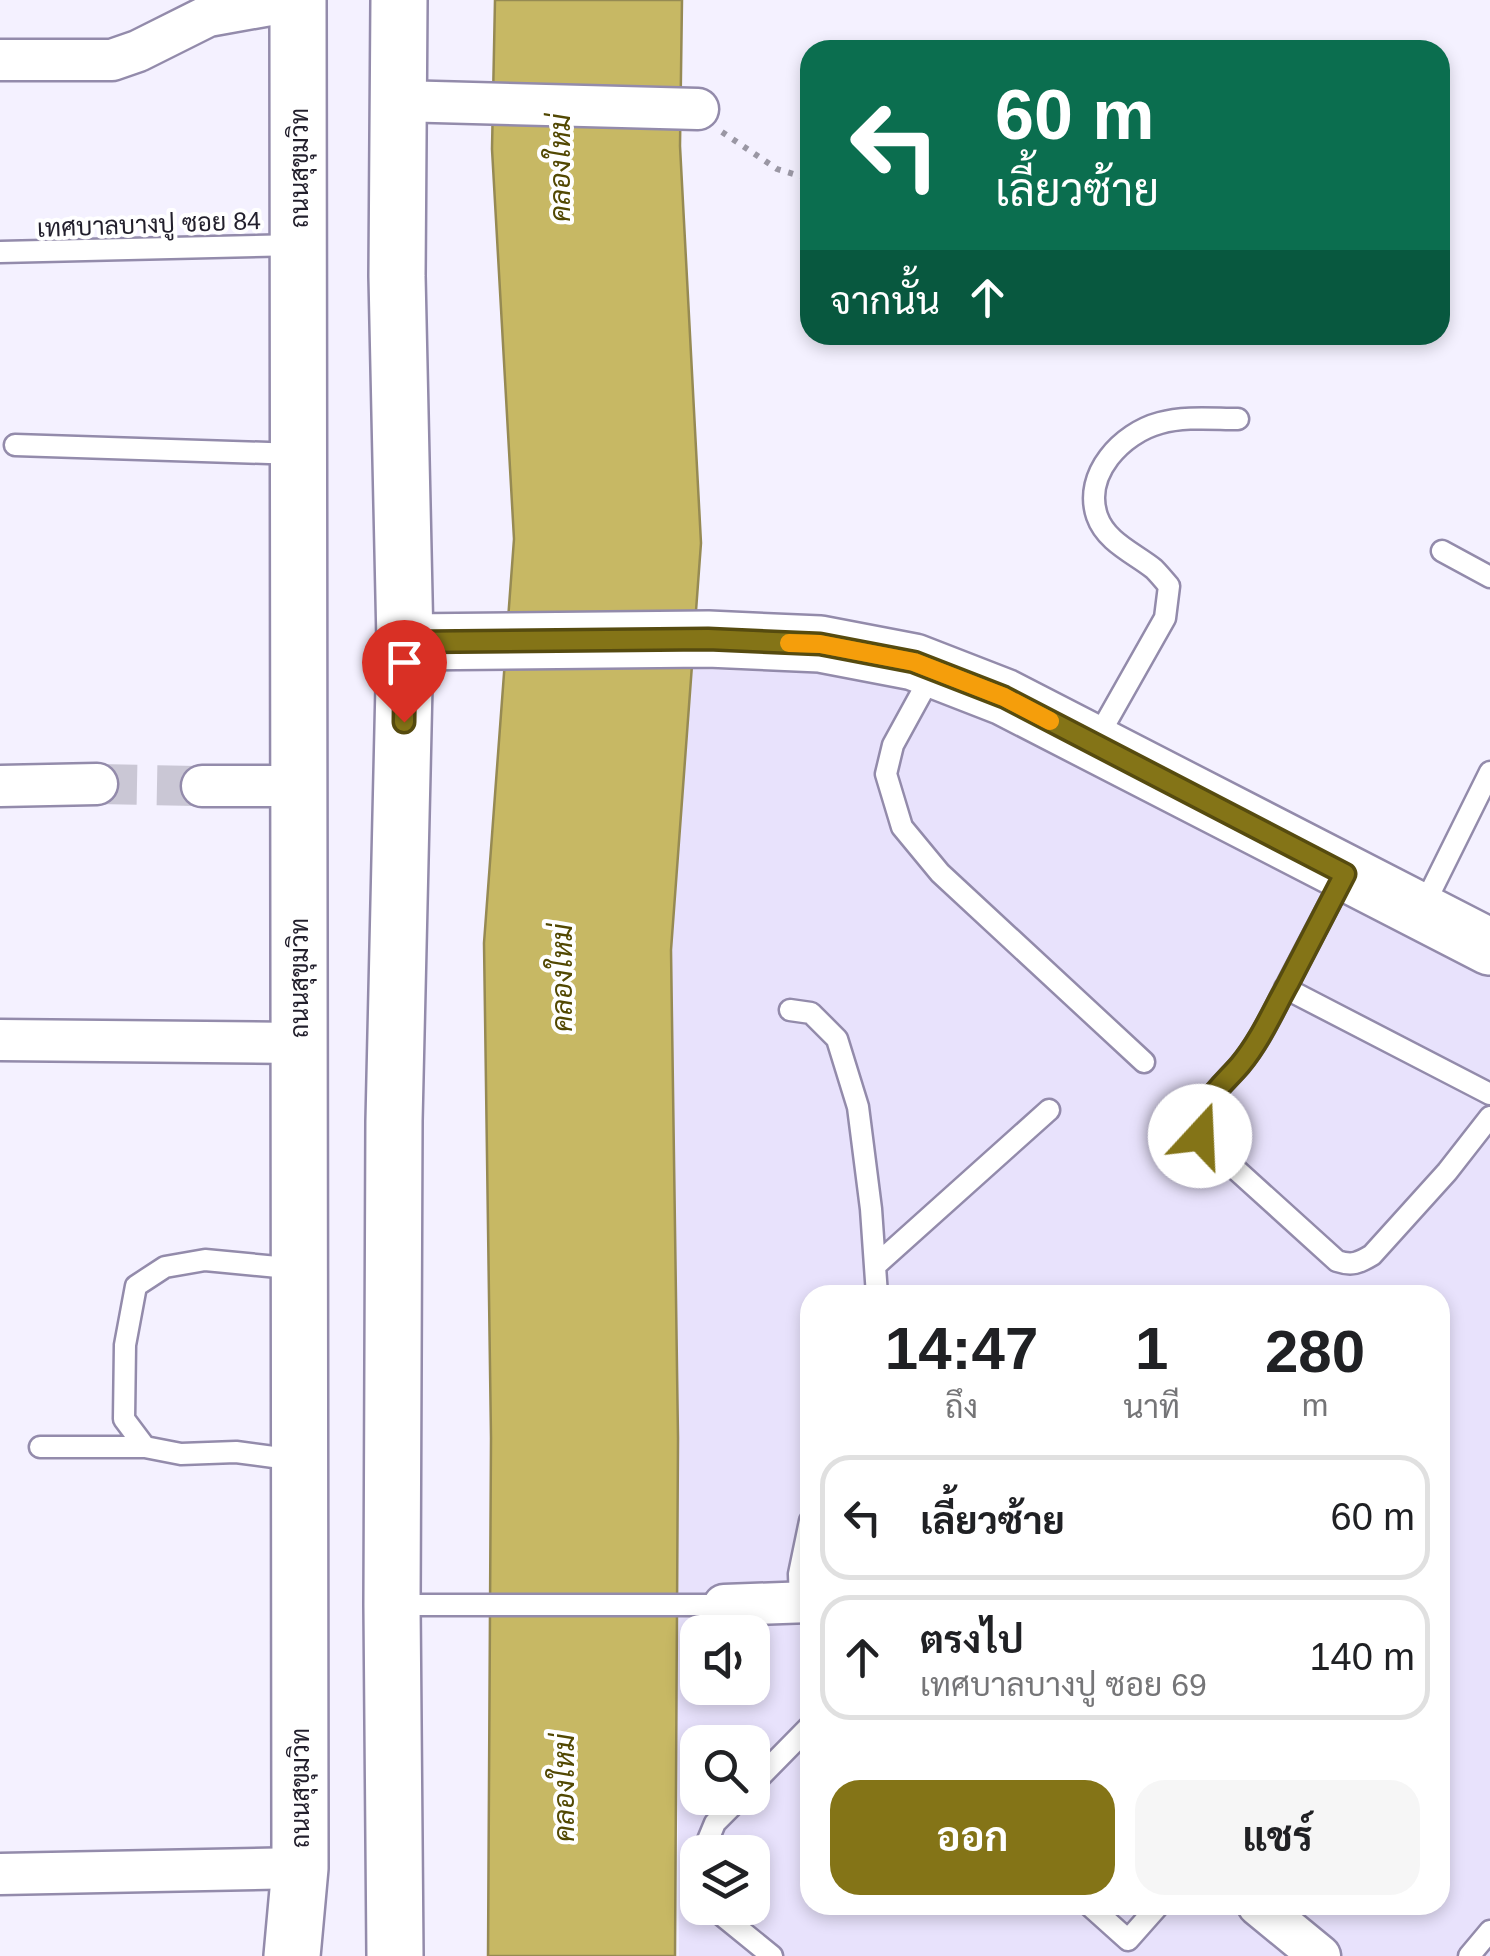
<!DOCTYPE html>
<html lang="th">
<head>
<meta charset="utf-8">
<style>
  body { margin:0; font-family:Arial,Sarabun,sans-serif; background:#f6f6f6; color:#202124; height:100vh; display:flex; flex-direction:column; font-size:38px; white-space:nowrap }
  * { box-sizing:border-box; margin:0 }
  p { font-size:32px; color:#757577 }
  .icon { flex:none; width:55px; height:55px; fill:none; stroke:currentColor; stroke-width:2; stroke-linecap:round; stroke-linejoin:round }
  .map { position:relative; flex:1; overflow:hidden }
  .sheet { position:absolute; left:800px; top:1285px; width:650px; height:630px; display:flex; flex-direction:column; background:#fff; border-radius:30px; box-shadow:0 5px 15px #0003 }
  .sheet>* { flex:none }
  .top-card { position:absolute; left:800px; top:40px; width:650px; height:305px; border-radius:30px; box-shadow:0 5px 15px #0003; background:#0b6e4f; color:#fff; overflow:hidden }
  .fabs { position:absolute; left:680px; top:1615px; display:grid; gap:20px }
  .fabs a { display:grid; place-items:center; width:90px; height:90px; border-radius:20px; background:#fff; box-shadow:0 5px 15px #0003; font-size:50px }
  .pin { position:absolute; display:grid; place-items:center; width:85px; height:85px; color:#fff; margin:-102px -42px; border-radius:50% 50% 50% 0; rotate:-45deg; box-shadow:0 0 10px #0007 }
  .pin .icon { rotate:45deg }
  .me { position:absolute; width:110px; margin:-55px; rotate:20deg; stroke-linejoin:round; filter:drop-shadow(0 0 8px #0008) }
  .turn { display:flex; align-items:center; gap:35px; height:210px; padding:0 30px; font-size:45px }
  .turn .icon { width:130px; height:130px; stroke-width:2.5 }
  .turn b { display:block; font-size:70px; line-height:85px }
  .then { display:flex; align-items:center; height:95px; padding:0 30px; background:#0003; gap:20px; font-size:38px }
  .eta { display:flex; justify-content:space-evenly; align-items:center; height:170px; text-align:center }
  .eta b { font-size:60px; font-weight:700; line-height:70px }
  .button { display:flex; gap:20px; margin-top:auto; padding:20px 30px }
  .button a { flex:1; height:115px; border-radius:30px; background:#847417; color:#fff; font-size:40px; font-weight:700; line-height:115px; text-align:center }
  .button a+a { background:#f6f6f6; color:#202124 }
  ul { padding:0; list-style:none }
  li { display:flex; align-items:center; gap:30px; height:125px; margin:0 20px 15px; padding:0 10px; border:5px solid #e0e0e0; border-radius:30px }
  li div { flex:1 }
  li b { display:block; font-size:38px }
  li em { font-style:normal }
  .map>svg:first-child { display:block }
  .built { fill:#e8e2fc; fill-rule:evenodd }
  .water { fill:#c7b864; stroke:#968a53; stroke-width:2.5 }
  .lines { fill:none; stroke-linecap:round; stroke-linejoin:round }
  .street-tunnel { stroke:#cac7d5; stroke-width:40; stroke-dasharray:40 20; stroke-linecap:butt }
  .lane-casing { stroke:#938bab; stroke-width:25 }
  .street-casing { stroke:#938bab; stroke-width:45 }
  .secondary-casing { stroke:#938bab; stroke-width:60 }
  .highway-casing { stroke:#938bab; stroke-width:60 }
  .path { stroke:#9a97a4; stroke-width:6; stroke-dasharray:5 8; stroke-linecap:butt }
  .lane { stroke:#fff; stroke-width:20 }
  .street { stroke:#fff; stroke-width:40 }
  .secondary { stroke:#fff; stroke-width:55 }
  .highway { stroke:#fff; stroke-width:55 }
  .route-casing { stroke:#564b0f; stroke-width:25 }
  .route { stroke:#847417; stroke-width:18 }
  .slow { stroke:#f59e0b; stroke-width:18 }
  .labels { text-anchor:middle; dominant-baseline:central; stroke-width:8; stroke-linejoin:round; paint-order:stroke }
  .street-label { font-size:25px; fill:#221f2c; stroke:#fff }
  .water-label { font-size:28px; font-style:italic; fill:#524802; stroke:#fff }
</style>
</head>
<body>
<div class="map">
<svg width="1490" height="1956" viewBox="0 0 1490 1956">
  <rect width="100%" height="100%" fill="#f4f1ff"/>
  <path class="built" d="M668,668l225,8 109,40 488,255v985h-811zM810,1295h630v610h-630zM698,1632h54v56h-54zM698,1742h54v56h-54zM698,1852h54v56h-54z"/>
  <path class="water" d="M495,0h187l-2,146 21,397 -30,407 7,488 -3,518h-187l3,-518 -7,-495 30,-404 -22,-390z"/>
  <g class="lines">
    <path class="street-tunnel" d="M97,784l105,2"/>
    <defs>
      <path id="lane" d="M0,252l298,-7
        M15,445l283,9
        M1442,551l48,26
        M933,672l-40,73 -7,29 16,53 38,46 204,189
        M1096,740l69,-122 4,-32c-5,-6 -10,-12 -15,-17 -20,-16 -48,-27 -57,-53 -14,-42 25,-83 63,-93 25,-7 53,-4 78,-4
        M1345,874c-19,37 -39,74 -58,111 -14,27 -27,56 -47,80 -17,20 -46,42 -41,71l138,125c15,5 22,2 35,-6l75,-83 43,-55
        M1422,909l68,-137
        M1285,988l205,106
        M790,1010l21,3 26,26 21,68 13,102 6,86
        M875,1266l174,-156
        M40,1447h105
        M296,1460l-60,-8 -55,2 -36,-7 -21,-28 1,-74 11,-59 29,-19 40,-7 94,9
        M800,1603l-1,-29 11,-53
        M396,1605h328
        M752,1785l58,-59
        M703,1852l12,-29 25,-25
        M1089,1905l39,35 31,-35
        M713,1908l59,48
        M1469,1956l21,-25"/>
      <path id="street" d="M0,60h112l26,-9 70,-35 90,-16
        M398,101l300,8
        M0,786l97,-2
        M202,786h97
        M0,1040l299,3
        M724,1605l86,-3
        M0,1874l300,-6
        M1258,1905l62,51"/>
      <path id="secondary" d="M405,642l303,-3 112,5 94,18 90,35 486,250"/>
      <path id="highway" d="M292,1956l8,-88 -2,-1868
        M395,1956l-3,-351 2,-484 11,-479 -8,-366 2,-276"/>
    </defs>
    <use href="#lane" class="lane-casing"/>
    <use href="#street" class="street-casing"/>
    <use href="#secondary" class="secondary-casing"/>
    <use href="#highway" class="highway-casing"/>
    <path class="path" d="M722,132l55,37 33,10"/>
    <use href="#lane" class="lane"/>
    <use href="#street" class="street"/>
    <use href="#secondary" class="secondary"/>
    <use href="#highway" class="highway"/>
  </g>
  <g class="lines">
    <defs>
      <path id="route" d="M404,722l1,-80 303,-3 112,5 94,18 90,35 341,177c-19,37 -38,73 -57,110 -15,27 -28,57 -48,81 -17,20 -46,41 -40,71"/>
    </defs>
    <use href="#route" class="route-casing"/>
    <use href="#route" class="route"/>
    <path class="slow" d="M789,643l31,1 94,18 90,35 46,24"/>
  </g>
  <g class="labels">
    <g class="street-label">
      <text transform="translate(299 168) rotate(-90)">ถนนสุขุมวิท</text>
      <text transform="translate(149 224) rotate(-2)">เทศบาลบางปู ซอย 84</text>
      <text transform="translate(299 978) rotate(-90)">ถนนสุขุมวิท</text>
      <text transform="translate(300 1788) rotate(-90)">ถนนสุขุมวิท</text>
    </g>
    <g class="water-label">
      <text transform="translate(560 168) rotate(-90)">คลองใหม่</text>
      <text transform="translate(562 978) rotate(-90)">คลองใหม่</text>
      <text transform="translate(564 1788) rotate(-90)">คลองใหม่</text>
    </g>
  </g>
</svg>
<div class="fabs">
<a><svg class="icon" aria-label="sound" viewBox="0 0 24 24"><path d="M4 9h4l5-4v14l-5-4H4zM17 9q2 3 0 6"/></svg></a>
<a><svg class="icon" aria-label="search" viewBox="0 0 24 24"><circle cx="10" cy="10" r="6"/><path d="M15 15l6 6"/></svg></a>
<a><svg class="icon" aria-label="layers" viewBox="0 0 24 24"><path d="M12 4l9 5-9 5-9-5zM3 14l9 5 9-5"/></svg></a>
</div>
<div class="pin" style="left:404px;top:722px;background:#d93025"><svg class="icon" aria-label="arrive" viewBox="0 0 24 24"><path d="M6 21V4h12l-3 4 3 4H6"/></svg></div>
<svg class="me" style="left:1200px;top:1136px" viewBox="-20 -20 40 40"><circle r="19" fill="#fff"/><path d="M0-13L10 11 0 6-10 11z" fill="#847417"/></svg>
<div class="top-card">
<div class="turn"><svg class="icon" aria-label="left" viewBox="0 0 24 24"><path d="M17 20v-9H6M10 6l-5 5 5 5"/></svg><div><b>60 m</b>เลี้ยวซ้าย</div></div>
<div class="then">จากนั้น<svg class="icon" aria-label="ahead" viewBox="0 0 24 24"><path d="M12 20V5M6 11l6-6 6 6"/></svg></div>
</div>
<section class="sheet">
<div class="eta">
<div><b>14:47</b><p>ถึง</p></div>
<div><b>1</b><p>นาที</p></div>
<div><b>280</b><p>m</p></div>
</div>
<ul>
<li><svg class="icon" aria-label="left" viewBox="0 0 24 24"><path d="M17 20v-9H6M10 6l-5 5 5 5"/></svg><div><b>เลี้ยวซ้าย</b></div><em>60 m</em></li>
<li><svg class="icon" aria-label="ahead" viewBox="0 0 24 24"><path d="M12 20V5M6 11l6-6 6 6"/></svg><div><b>ตรงไป</b><p>เทศบาลบางปู ซอย 69</p></div><em>140 m</em></li>
</ul>
<div class="button"><a>ออก</a><a>แชร์</a></div>
</section>
</div>
</body>
</html>
